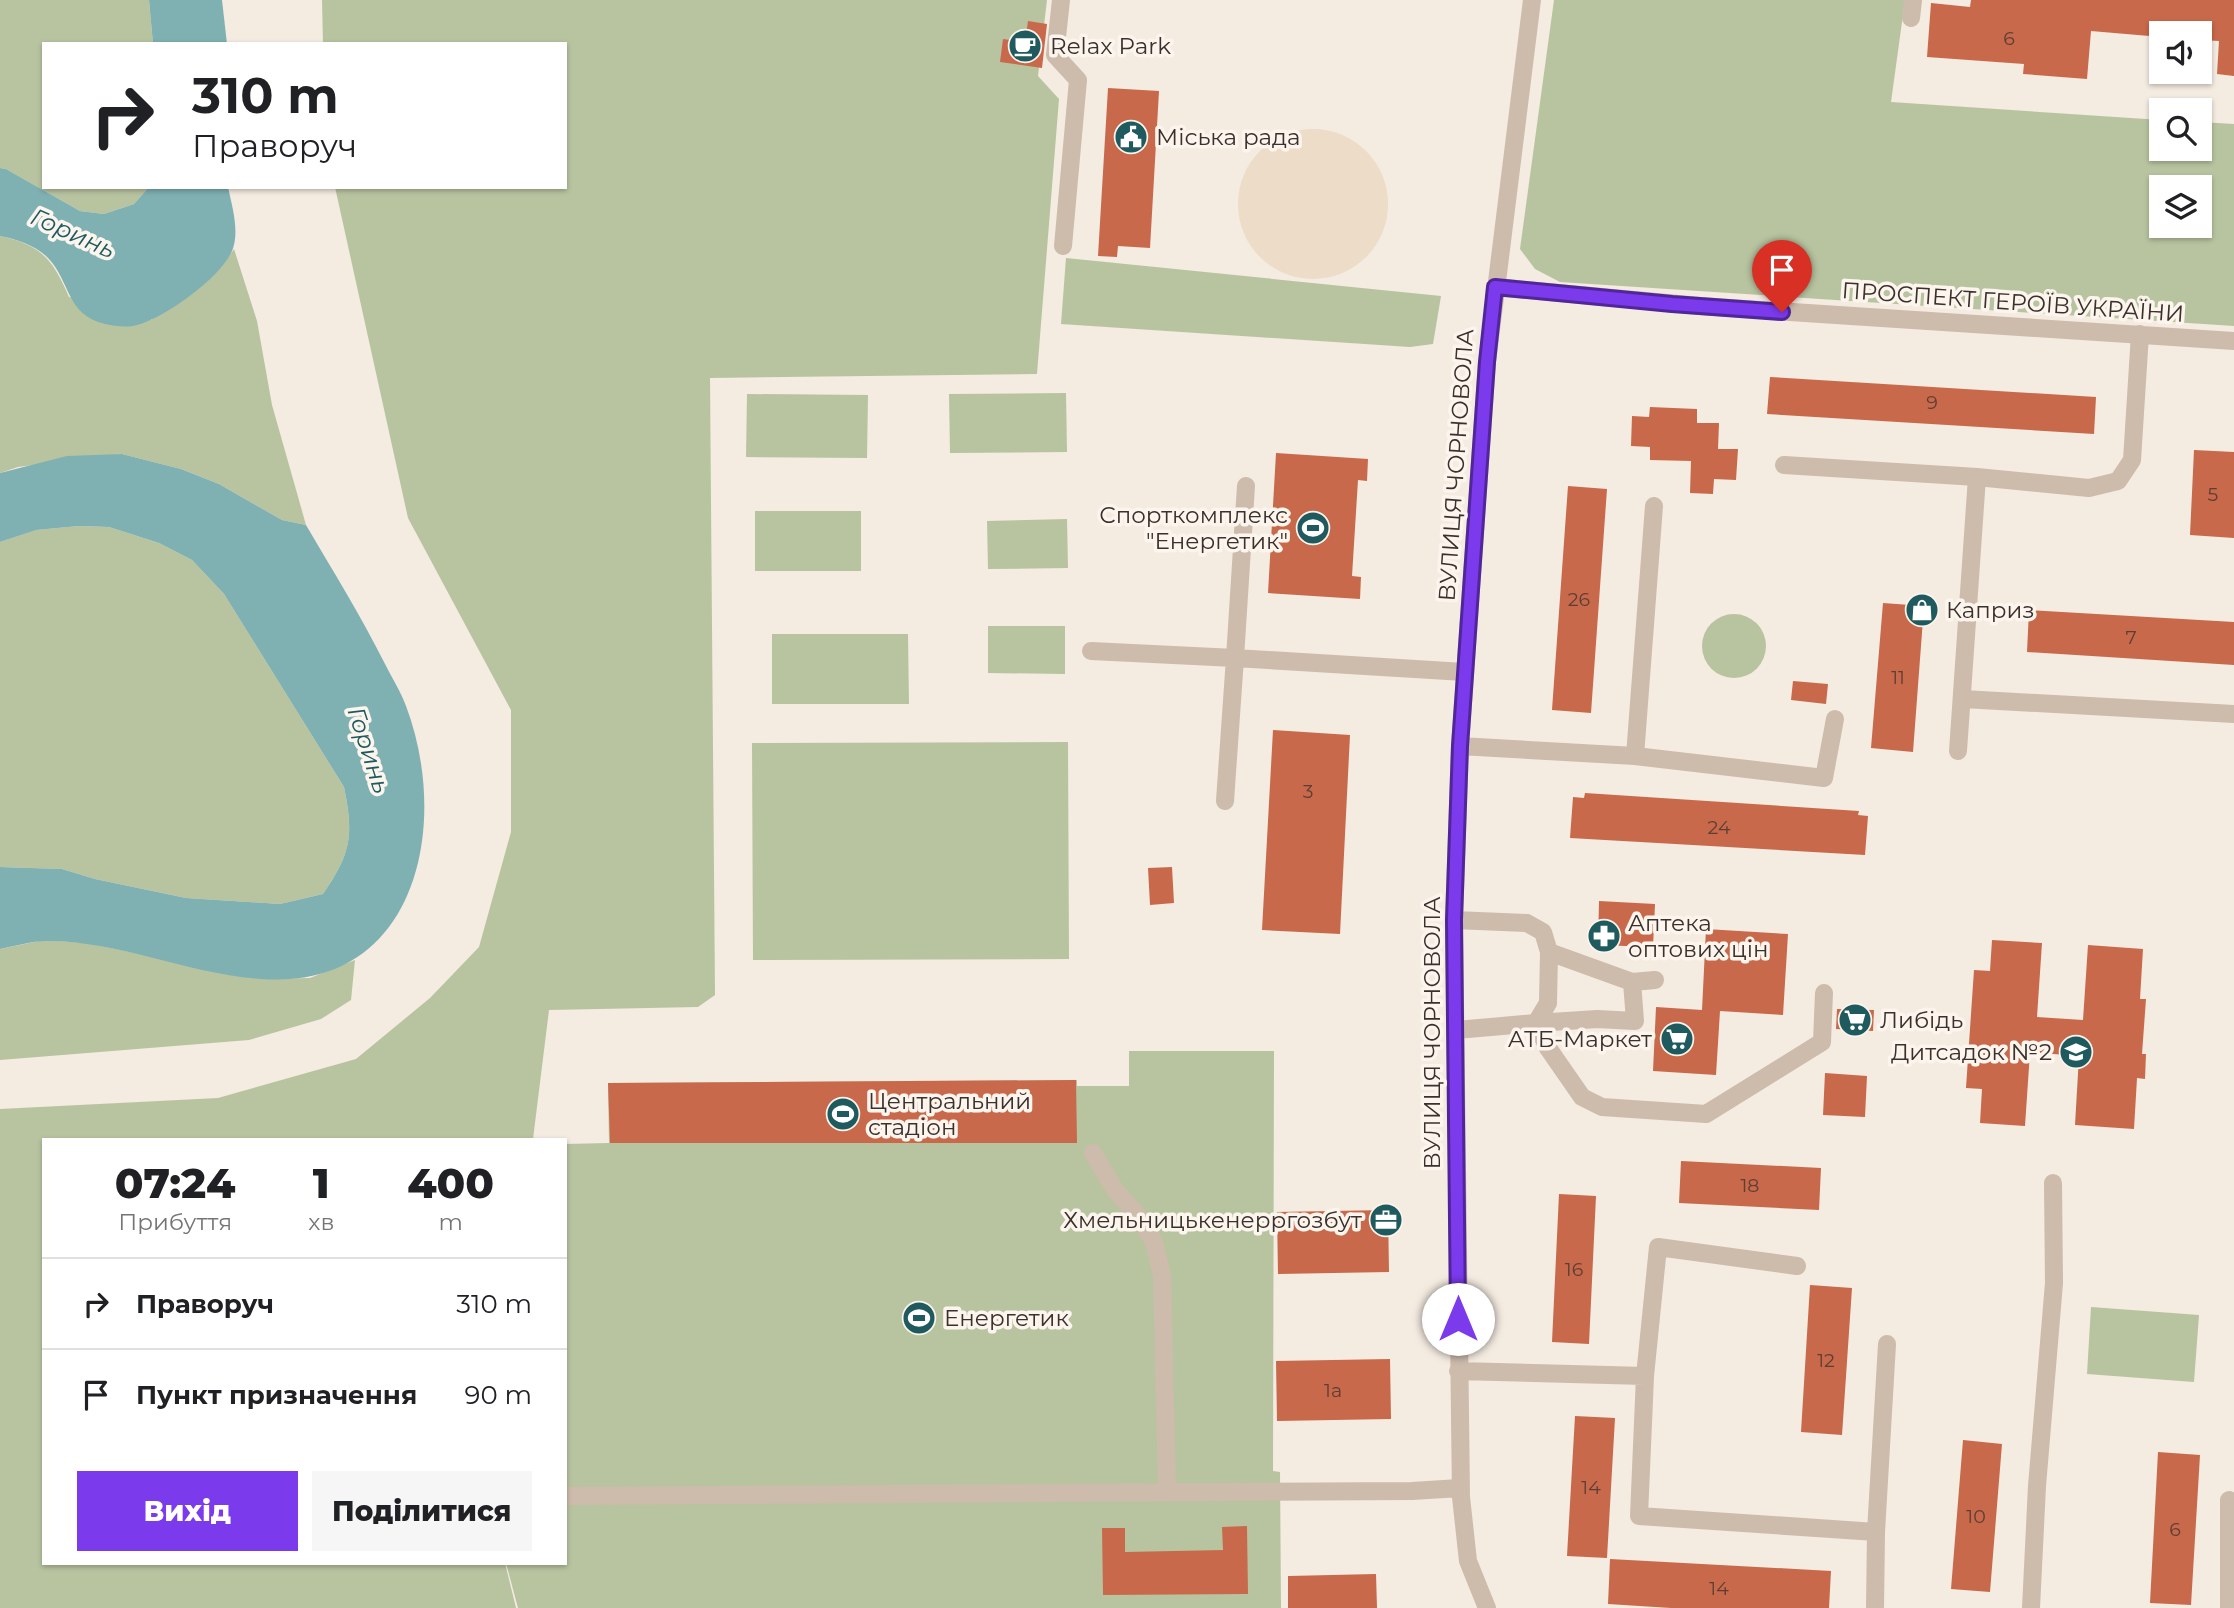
<!DOCTYPE html>
<html lang="uk">
<head>
<meta charset="utf-8">
<style>
  body { margin:0; font-family:Montserrat,sans-serif; background:#f6f6f6; color:#202124; height:100vh; display:flex; flex-direction:column; font-size:26px; white-space:nowrap }
  * { box-sizing:border-box; margin:0 }
  p { font-size:23px; color:#757577 }
  .icon { flex:none; width:38px; height:38px; fill:none; stroke:currentColor; stroke-width:2; stroke-linecap:round; stroke-linejoin:round }
  .map { position:relative; flex:1; overflow:hidden }
  .side { position:absolute; left:42px; top:1138px; width:525px; height:427px; display:flex; flex-direction:column; background:#fff; border-radius:0px; box-shadow:0 2px 5px #0004 }
  .side>* { flex:none }
  .top-card { position:absolute; left:42px; top:42px; width:525px; height:147px; border-radius:0px; box-shadow:0 2px 5px #0004; background:#fff; color:#202124; overflow:hidden }
  .controls { position:absolute; left:2149px; top:21px; display:grid; gap:14px }
  .controls a { display:grid; place-items:center; width:63px; height:63px; border-radius:0px; background:#fff; box-shadow:0 2px 5px #0004; font-size:35px }
  .pin { position:absolute; display:grid; place-items:center; width:60px; height:60px; color:#fff; margin:-72px -30px; border-radius:50% 50% 50% 0; rotate:-45deg; box-shadow:0 0 7px #0007 }
  .pin .icon { rotate:45deg }
  .me { position:absolute; width:77px; margin:-38px; rotate:0deg; stroke-linejoin:round; filter:drop-shadow(0 0 5px #0008) }
  .turn { display:flex; align-items:center; gap:24px; height:147px; padding:0 35px; font-size:32px }
  .turn .icon { width:91px; height:91px; stroke-width:2.5 }
  .turn b { display:block; font-size:49px; line-height:60px }
  .eta { display:flex; justify-content:space-evenly; align-items:center; height:119px; text-align:center }
  .eta b { font-size:42px; font-weight:800; line-height:49px }
  .cta { display:flex; gap:14px; margin-top:auto; padding:14px 35px }
  .cta a { flex:1; height:80px; border-radius:0px; background:#7c3aed; color:#fff; font-size:28px; font-weight:800; line-height:80px; text-align:center }
  .cta a+a { background:#f6f6f6; color:#202124 }
  ul { padding:0; list-style:none }
  li { display:flex; align-items:center; gap:21px; height:91px; padding:0 35px; border-top:2px solid #e0e0e0 }
  li div { flex:1 }
  li b { display:block; font-size:26px }
  li em { font-style:normal }
  .map>svg:first-child { display:block }
  .green { fill:#b8c4a0; fill-rule:evenodd }
  .plaza { fill:#ecdcc8 }
  .water { fill:#7fb0b2 }
  .building { fill:#c8694b }
  .lines { fill:none; stroke-linecap:round; stroke-linejoin:round }
  .minor { stroke:#cdbbac; stroke-width:18 }
  .route-casing { stroke:#51269a; stroke-width:18 }
  .route { stroke:#7c3aed; stroke-width:12 }
  .labels { text-anchor:middle; dominant-baseline:central; stroke-width:7; stroke-linejoin:round; paint-order:stroke }
  .number-label { font-size:19px; fill:#5e3e33 }
  .poi-label { font-size:23px; fill:#3b302b; stroke:#fbf5ee; text-anchor:start }
  .street-label { font-size:23px; fill:#3b302b; stroke:#fbf5ee }
  .water-label { font-size:24px; font-style:italic; fill:#1f5a5e; stroke:#fbf5ee }
</style>
</head>
<body>
<div class="map">
<svg width="2234" height="1608" viewBox="0 0 2234 1608">
  <rect width="100%" height="100%" fill="#f4ebe1"/>
  <path class="green" d="M0,0h149l4,44h-109v143h105l-15,17 -30,10 -24,-3 -74,-42 -6,-1z
    M322,0h725l-9,76 21,23 -22,275 -327,4 5,617 -17,12 -149,3 -16,129h-489v424h461l11,45h-516v-499l218,-11 138,-39 74,-61 49,-51 32,-115v-122l-103,-192 -73,-331h230v-143h-242z
    M1554,0h351l-14,102 270,18v29h39v-27l34,2v202l-674,-44 -25,-13 -15,-20zM2161,187h39v39h-39z
    M0,236c42,9 53,24 69,61l82,23c31,-19 63,-40 83,-71l23,72 15,84 34,120 -24,-5 -63,-36 -38,-15 -59,-15 -104,13 -18,6z
    M1066,258l375,38 -8,48 -23,3 -349,-23z
    M1066,393l1,59 -117,1 -1,-59z
    M747,394l121,1 -1,63 -121,-1z
    M755,511h106v60h-106z
    M1067,519l1,49 -80,1 -1,-48z
    M79,526l30,1 50,16 33,17 32,34 120,193c10,50 7,66 -21,107l-43,10 -94,-6 -91,-19 -33,-10 -62,-2v-325l35,-12z
    M1702 646a32 32 0 1 1 64 0a32 32 0 1 1-64 0Z
    M988,626h77v48l-77,-1z
    M772,634h136l1,70h-137z
    M1068,742l1,217 -316,1 -1,-217z
    M44,940l43,3 174,36 49,-1 45,-18 -4,40 -30,19 -72,21 -249,20v-111z
    M1129,1051h145l-1,420 7,1 1,136h-763l-12,-45h59v-419l44,-1 -1,-60 469,-3v6h52z
    M2091,1307l108,8 -5,67 -107,-8z"/>
  <path class="plaza" d="M1238 204a75 75 0 1 1 150 0a75 75 0 1 1-150 0Z"/>
  <path class="water" d="M149,0h73l5,44h-74z
    M0,168l6,1 74,42 24,3 30,-10 15,-17h79c4,19 12,45 4,64 -11,26 -67,67 -95,74 -10,3 -22,1 -32,-1 -39,-9 -34,-42 -57,-66 -11,-12 -32,-19 -48,-22z
    M122,454l59,15 38,15 63,36 24,5c27,46 55,91 79,139 7,14 16,28 21,42 45,119 11,285 -145,273 -73,-5 -141,-38 -214,-38 -15,0 -32,5 -47,8v-82l62,2 33,10 91,19 94,6 43,-10c28,-41 31,-58 21,-107l-120,-193 -32,-34 -33,-17 -50,-16 -30,-1 -43,4 -36,12v-69l67,-17z"/>
  <path class="building" d="M1971,0h263v76l-17,-2 2,-33 -19,-1v-7h-39v4l-70,-6 -4,48 -64,-5 1,-10 -97,-7 4,-54 39,4z
    M1028,21l19,3 -5,44 -42,-6 3,-23 22,3z
    M1108,88l51,3 -9,157 -32,-2 -1,11 -19,-1z
    M1770,377l326,20 -2,37 -327,-20z
    M1650,407l47,2v14h22l-1,26h20l-2,31 -22,-1 -1,15 -23,-1 1,-32 -41,-1v-13l-19,-1 1,-30 17,1z
    M2194,450l40,2v86l-44,-3z
    M1276,453l92,6 -1,22 -9,-1 -6,96 9,1 -1,22 -92,-6z
    M1568,486l39,3 -16,224 -39,-3z
    M1883,603l41,3 -11,146 -42,-4z
    M2029,610l205,12v43l-207,-13z
    M1793,681l35,3 -2,20 -35,-4z
    M1273,730l77,5 -10,199 -78,-4z
    M1585,793l274,18 -1,4 10,1 -3,39 -295,-17 3,-41 11,1z
    M1172,867l2,36 -24,2 -2,-37z
    M1599,901l56,3 -2,43 -55,-2z
    M1706,929l82,5 -5,81 -63,-4 -4,64 -63,-4 3,-64 46,3z
    M1992,940l50,3 -5,74 46,3 5,-75 55,4 -3,50h6l-4,55h4l-1,25 -8,-1 -3,51 -59,-4 4,-69 -49,-4 -5,74 -45,-3 2,-34 -16,-1 8,-118 16,1z
    M1837,1009l37,1 -1,21 -37,-2z
    M1825,1073l42,3 -2,41 -42,-2z
    M1076,1080l1,63h-467l-2,-60z
    M1681,1161l140,7 -2,42 -140,-7z
    M1559,1194l37,2 -7,148 -37,-2z
    M1388,1210l1,62 -111,2 -1,-62z
    M1810,1285l42,3 -10,147 -41,-3z
    M1390,1359l1,60 -114,2 -1,-60z
    M1575,1416l40,2 -8,140 -40,-2z
    M1963,1440l39,4 -12,148 -39,-3z
    M2158,1452l42,3 -9,150 -41,-2z
    M1247,1526l1,68 -145,1 -1,-67h23v24l98,-2 -1,-23z
    M1610,1559l221,12 -2,37h-158l-63,-4z
    M1376,1574l1,34h-89v-32z"/>
  <g class="lines">
    <path class="minor" d="M1061,0l-6,55 23,25 -15,166
      M1911,18l2,-18
      M1495,287l205,19 534,35
      M1784,465l193,12 112,11 29,-7 14,-21 8,-126
      M1246,486l-11,172 229,14
      M1091,651l144,7 -10,143
      M1963,699l271,15
      M1460,746l175,10 189,22 11,-59
      M1958,751l19,-274
      M1635,756l19,-250
      M1454,920l73,3 16,9 6,20 -1,51 -12,20 61,-4 38,2 -3,-39 -83,-30
      M1632,982l23,-2
      M1456,1030l80,-7 12,25 34,49 20,10 104,7 116,-72 2,-49
      M1093,1153l22,37 24,27 15,25 8,34 5,215
      M1797,1266l-139,-19 -13,129 -6,140 237,16
      M1458,1371l187,5
      M565,1496l847,-5 48,-3
      M1487,1608l-19,-47 -7,-64 -7,-577 6,-174 27,-384 45,-362
      M1875,1608l1,-76 11,-188
      M2031,1608l6,-122 17,-203 -1,-100
      M2229,1608v-108"/>
  </g>
  <g class="lines">
    <defs>
      <path id="route" d="M1458,1319l-4,-399 6,-174 27,-384 8,-75 177,17 110,8"/>
    </defs>
    <use href="#route" class="route-casing"/>
    <use href="#route" class="route"/>
  </g>
  <defs>
    <symbol id="cafe-disc" viewBox="-11 -11 22 22"><circle r="9.5" fill="#1f5a5e" stroke="#fbf5ee"/><path d="M-5.5-4.5H6V0H3Q3 3.5 0 3.5H-2.5Q-5.5 3.5-5.5 0ZM3-3.2v2h1.7v-2ZM-6 4.5H4V6H-6Z" fill="#fff"/></symbol>
    <symbol id="civic-disc" viewBox="-11 -11 22 22"><circle r="9.5" fill="#1f5a5e" stroke="#fbf5ee"/><path d="M-.6-6.5H3V-4.5H.6V-3L4-1V1h2V6H-6V1h2V-1L-.6-3ZM-1.2 2.5V6h2.4V2.5Z" fill="#fff"/></symbol>
    <symbol id="stadium-disc" viewBox="-11 -11 22 22"><circle r="9.5" fill="#1f5a5e" stroke="#fbf5ee"/><path d="M0-5a6.5 5 0 1 0 0 10a6.5 5 0 1 0 0-10ZM-3.5-1.8h7v3.6h-7Z" fill="#fff"/></symbol>
    <symbol id="shop-disc" viewBox="-11 -11 22 22"><circle r="9.5" fill="#1f5a5e" stroke="#fbf5ee"/><path d="M-5-2.5h2.3a2.7 3.5 0 0 1 5.4 0H5L5.5 6h-11ZM-1.5-2.5h3a1.5 2.3 0 0 0-3 0Z" fill="#fff"/></symbol>
    <symbol id="pharmacy-disc" viewBox="-11 -11 22 22"><circle r="9.5" fill="#1f5a5e" stroke="#fbf5ee"/><path d="M-2-6h4v4h4v4h-4v4h-4v-4h-4v-4h4Z" fill="#fff"/></symbol>
    <symbol id="supermarket-disc" viewBox="-11 -11 22 22"><circle r="9.5" fill="#1f5a5e" stroke="#fbf5ee"/><path d="M-6-5.5h2.5l.6 2H6L4.5 2H-2.5L-4.4-4H-6ZM-1.5 3.2a1.3 1.3 0 1 0 .1 0ZM3 3.2a1.3 1.3 0 1 0 .1 0Z" fill="#fff"/></symbol>
    <symbol id="school-disc" viewBox="-11 -11 22 22"><circle r="9.5" fill="#1f5a5e" stroke="#fbf5ee"/><path d="M0-5L7-2L0 1L-7-2ZM-4 1L0 2.5L4 1V4Q0 6-4 4Z" fill="#fff"/></symbol>
    <symbol id="office-disc" viewBox="-11 -11 22 22"><circle r="9.5" fill="#1f5a5e" stroke="#fbf5ee"/><path d="M-6-3h4V-5.5h4V-3h4V5H-6ZM-1-4.5V-3h2v-1.5ZM-6 0V1H6V0Z" fill="#fff"/></symbol>
  </defs>
  <g fill-rule="evenodd">
    <use href="#cafe-disc" x="1006" y="27" width="38" height="38"/>
    <use href="#civic-disc" x="1112" y="118" width="38" height="38"/>
    <use href="#stadium-disc" x="1294" y="509" width="38" height="38"/>
    <use href="#shop-disc" x="1903" y="591" width="38" height="38"/>
    <use href="#pharmacy-disc" x="1585" y="917" width="38" height="38"/>
    <use href="#supermarket-disc" x="1836" y="1001" width="38" height="38"/>
    <use href="#supermarket-disc" x="1658" y="1020" width="38" height="38"/>
    <use href="#school-disc" x="2057" y="1033" width="38" height="38"/>
    <use href="#stadium-disc" x="824" y="1095" width="38" height="38"/>
    <use href="#office-disc" x="1367" y="1201" width="38" height="38"/>
    <use href="#stadium-disc" x="900" y="1299" width="38" height="38"/>
  </g>
  <g class="labels">
    <g class="number-label">
      <text x="2009" y="38">6</text>
      <text x="1932" y="402">9</text>
      <text x="2213" y="494">5</text>
      <text x="1579" y="599">26</text>
      <text x="2131" y="637">7</text>
      <text x="1898" y="677">11</text>
      <text x="1308" y="791">3</text>
      <text x="1719" y="827">24</text>
      <text x="1750" y="1185">18</text>
      <text x="1574" y="1269">16</text>
      <text x="1826" y="1360">12</text>
      <text x="1333" y="1390">1а</text>
      <text x="1591" y="1487">14</text>
      <text x="1976" y="1516">10</text>
      <text x="2175" y="1529">6</text>
      <text x="1719" y="1588">14</text>
    </g>
    <g class="poi-label">
      <text x="1050" y="46">Relax Park</text>
      <text x="1156" y="137">Міська рада</text>
      <text x="1288" y="515" text-anchor="end">Спорткомплекс<tspan x="1288" dy="26">"Енергетик"</tspan></text>
      <text x="1946" y="610">Каприз</text>
      <text x="1628" y="923">Аптека<tspan x="1628" dy="26">оптових цін</tspan></text>
      <text x="1880" y="1020">Либідь</text>
      <text x="1652" y="1039" text-anchor="end">АТБ-Маркет</text>
      <text x="2052" y="1052" text-anchor="end">Дитсадок №2</text>
      <text x="868" y="1101">Центральний<tspan x="868" dy="26">стадіон</tspan></text>
      <text x="1362" y="1220" text-anchor="end">Хмельницькенерргозбут</text>
      <text x="944" y="1318">Енергетик</text>
    </g>
    <g class="street-label">
      <text transform="translate(2013 302) rotate(4)">ПРОСПЕКТ ГЕРОЇВ УКРАЇНИ</text>
      <text transform="translate(1456 465) rotate(-86)">ВУЛИЦЯ ЧОРНОВОЛА</text>
      <text transform="translate(1432 1033) rotate(-90)">ВУЛИЦЯ ЧОРНОВОЛА</text>
    </g>
    <g class="water-label">
      <text transform="translate(73 233) rotate(24)">Горинь</text>
      <text transform="translate(369 750) rotate(72)">Горинь</text>
    </g>
  </g>
</svg>
<div class="controls">
<a><svg class="icon" aria-label="sound" viewBox="0 0 24 24"><path d="M4 9h4l5-4v14l-5-4H4zM17 9q2 3 0 6"/></svg></a>
<a><svg class="icon" aria-label="search" viewBox="0 0 24 24"><circle cx="10" cy="10" r="6"/><path d="M15 15l6 6"/></svg></a>
<a><svg class="icon" aria-label="layers" viewBox="0 0 24 24"><path d="M12 4l9 5-9 5-9-5zM3 14l9 5 9-5"/></svg></a>
</div>
<div class="pin" style="left:1782px;top:312px;background:#d93025"><svg class="icon" aria-label="arrive" viewBox="0 0 24 24"><path d="M6 21V4h12l-3 4 3 4H6"/></svg></div>
<svg class="me" style="left:1458px;top:1319px" viewBox="-20 -20 40 40"><circle r="19" fill="#fff"/><path d="M0-13L10 11 0 6-10 11z" fill="#7c3aed"/></svg>
<div class="top-card">
<div class="turn"><svg class="icon" aria-label="right" viewBox="0 0 24 24"><path d="M7 20v-9h11M14 6l5 5-5 5"/></svg><div><b>310 m</b>Праворуч</div></div>
</div>
<section class="side">
<div class="eta">
<div><b>07:24</b><p>Прибуття</p></div>
<div><b>1</b><p>хв</p></div>
<div><b>400</b><p>m</p></div>
</div>
<ul>
<li><svg class="icon" aria-label="right" viewBox="0 0 24 24"><path d="M7 20v-9h11M14 6l5 5-5 5"/></svg><div><b>Праворуч</b></div><em>310 m</em></li>
<li><svg class="icon" aria-label="arrive" viewBox="0 0 24 24"><path d="M6 21V4h12l-3 4 3 4H6"/></svg><div><b>Пункт призначення</b></div><em>90 m</em></li>
</ul>
<div class="cta"><a>Вихід</a><a>Поділитися</a></div>
</section>
</div>
</body>
</html>
